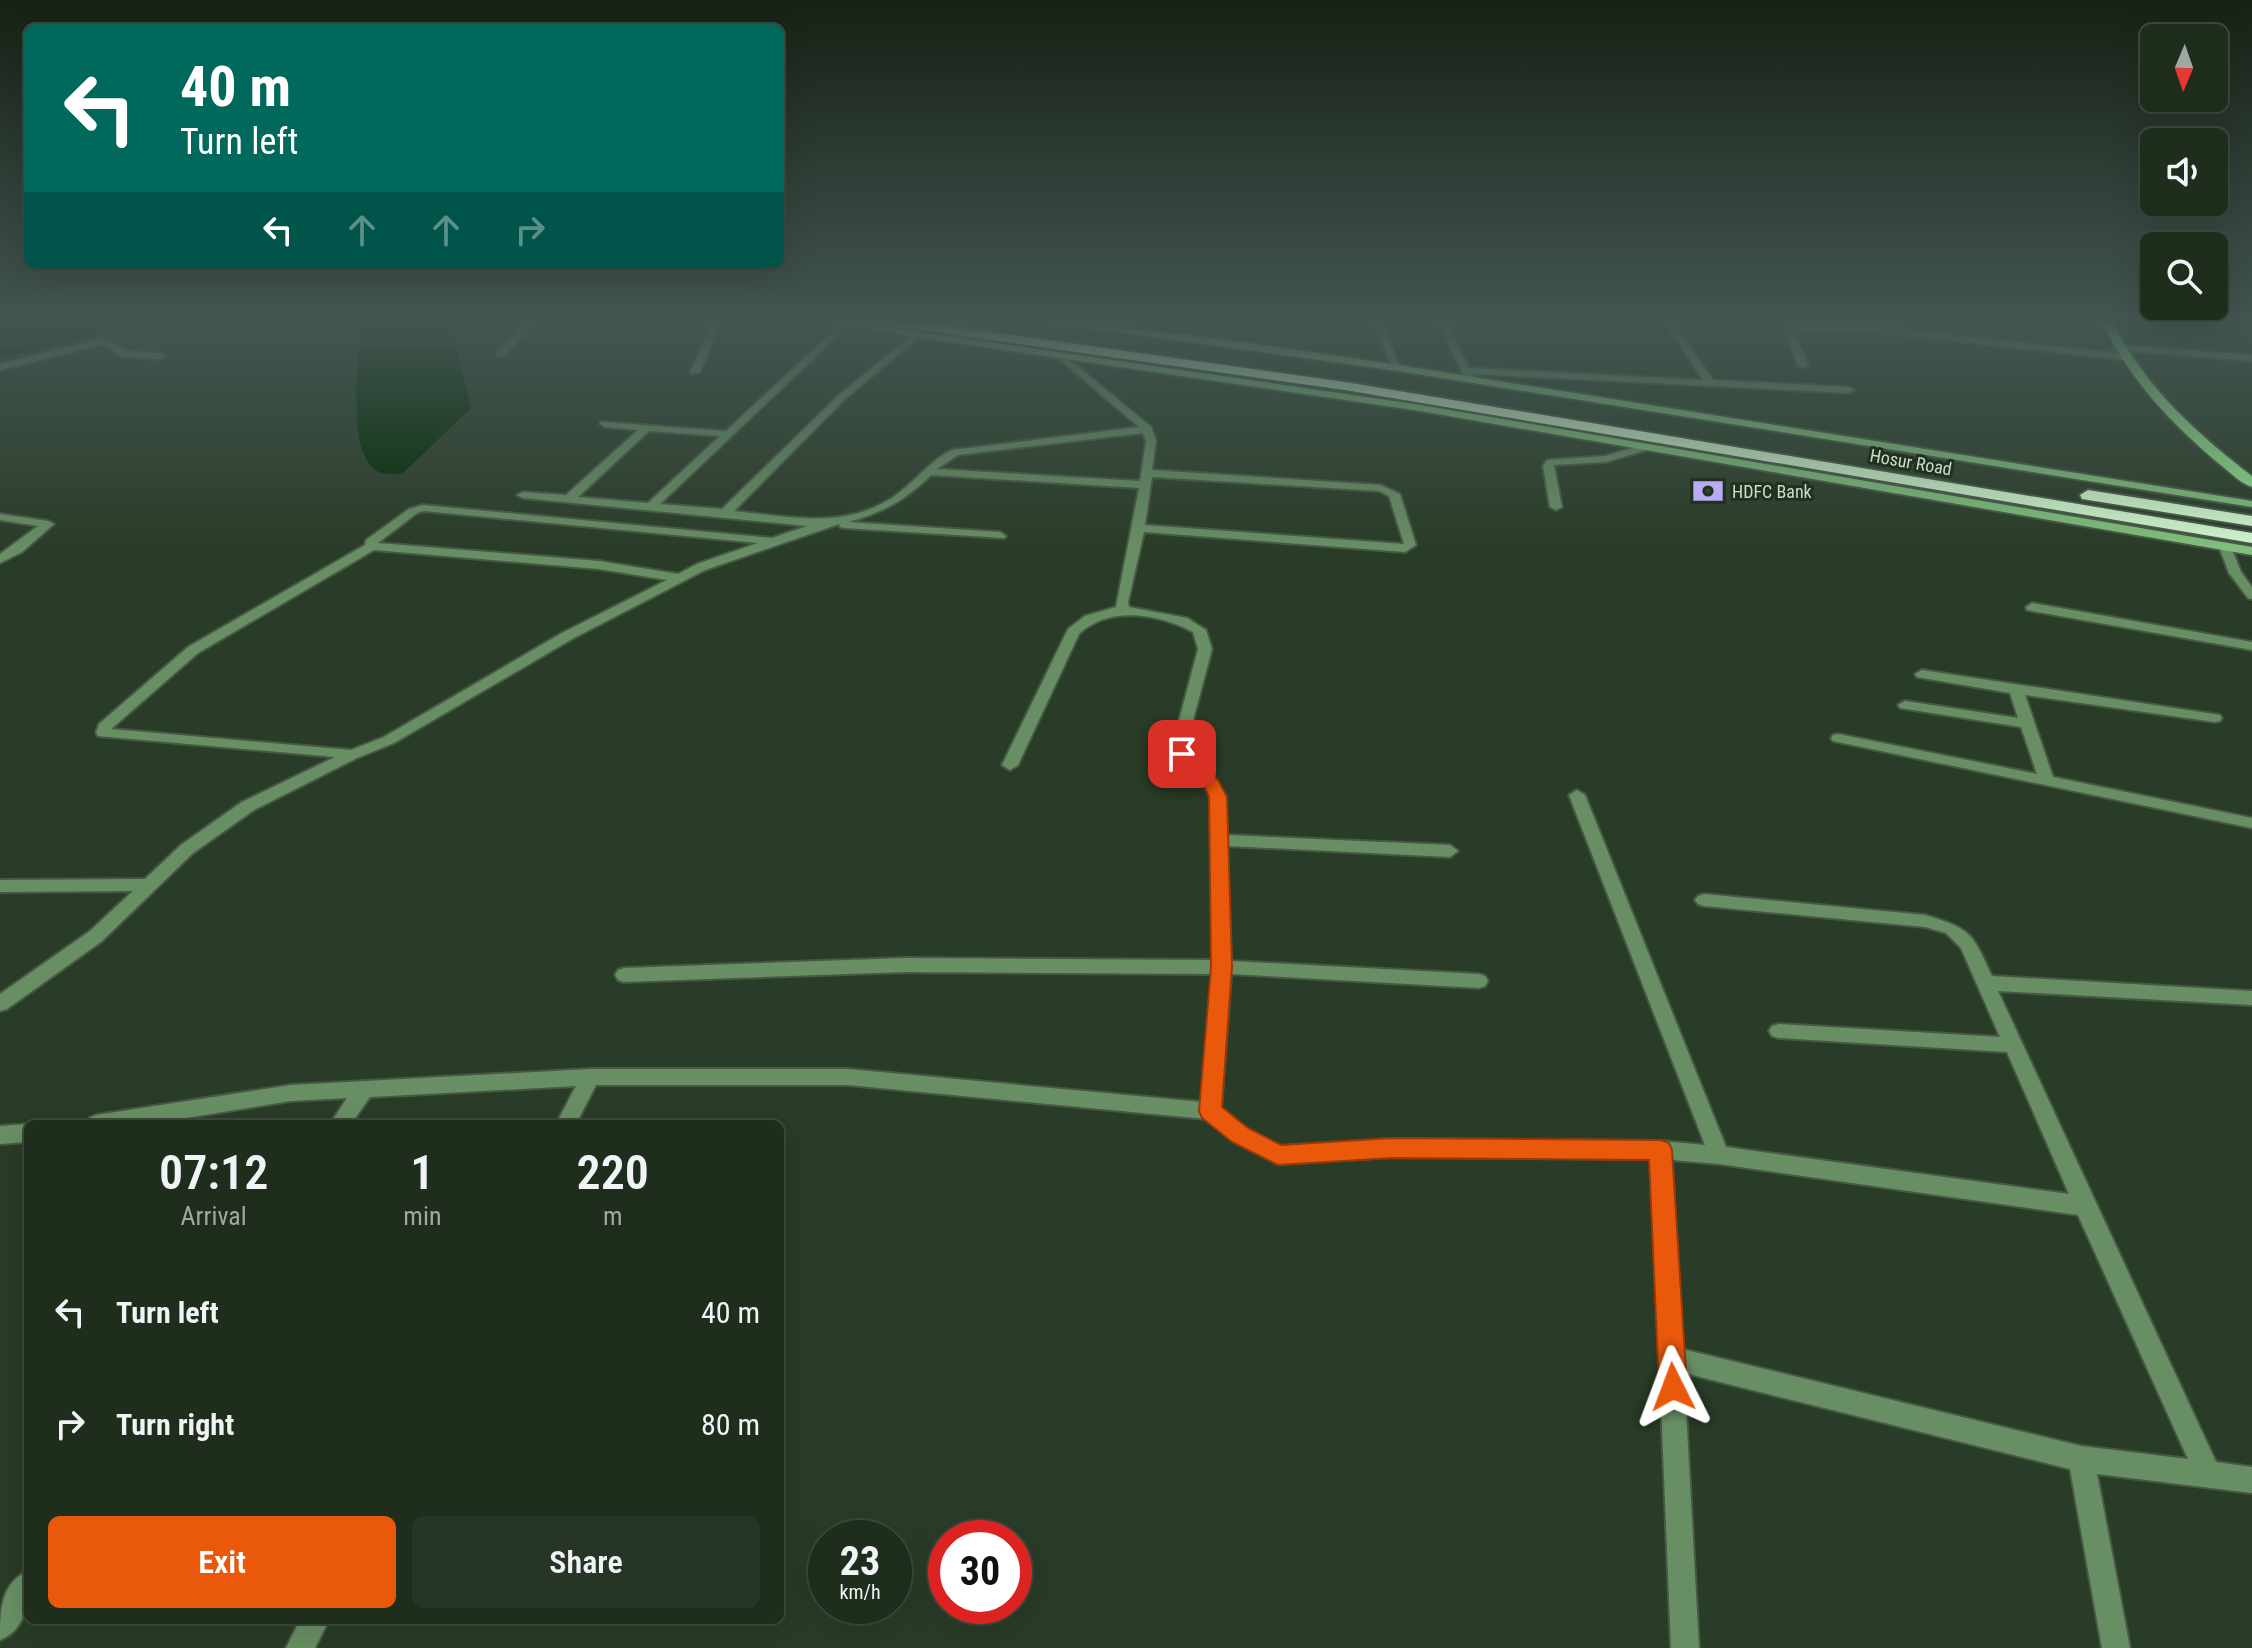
<!DOCTYPE html>
<html lang="en">
<head>
<meta charset="utf-8">
<style>
  body { margin:0; font-family:"Roboto Condensed",sans-serif; background:#273526; color:#f1f3f6; height:100vh; display:flex; flex-direction:column; font-size:30px; white-space:nowrap }
  * { box-sizing:border-box; margin:0 }
  p { font-size:26px; color:#a1a8a4 }
  .icon { flex:none; width:44px; height:44px; fill:none; stroke:currentColor; stroke-width:2; stroke-linecap:round; stroke-linejoin:round }
  .map { position:relative; flex:1; overflow:hidden }
  .side { position:absolute; left:24px; top:1120px; width:760px; height:504px; display:flex; flex-direction:column; background:#1f2d1d; border-radius:12px; box-shadow:0 8px 32px #0002,0 0 0 2px #3c493b }
  .side>* { flex:none }
  .guide { position:absolute; left:24px; top:24px; width:760px; height:244px; border-radius:12px; box-shadow:0 8px 32px #0002,0 0 0 2px #3c493b; background:#00695c; color:#fff; overflow:hidden }
  .needle { width:52px; rotate:182deg }
  .tools { position:absolute; left:2140px; top:24px; display:grid; gap:16px }
  .tools a { display:grid; place-items:center; width:88px; height:88px; border-radius:12px; background:#1f2d1d; box-shadow:0 8px 32px #0002,0 0 0 2px #3c493b; font-size:40px }
  .speed { position:absolute; left:808px; top:1520px; display:flex; gap:16px; font-size:40px; font-weight:700; text-align:center }
  .speed>* { display:grid; place-content:center; width:104px; height:104px; border-radius:50%; background:#1f2d1d; box-shadow:0 8px 32px #0002,0 0 0 2px #3c493b; line-height:1 }
  .speed small { font-size:20px; font-weight:400 }
  .speed .limit { border:12px solid #d22; background:#fff; color:#111 }
  .pin { position:absolute; display:grid; place-items:center; width:68px; height:68px; color:#fff; margin:-34px; border-radius:16px; box-shadow:0 4px 12px #0006 }
  .me { position:absolute; width:88px; margin:-44px; rotate:357deg; stroke-linejoin:round; filter:drop-shadow(0 0 6px #0008) }
  .turn { display:flex; align-items:center; gap:28px; height:168px; padding:0 24px; font-size:36px }
  .turn .icon { width:104px; height:104px; stroke-width:2.5 }
  .turn b { display:block; font-size:56px; line-height:68px }
  .lanes { display:flex; align-items:center; height:76px; padding:0 24px; background:#0003; justify-content:center; gap:40px; direction:ltr }
  .lanes .off { opacity:.35 }
  .eta { display:flex; justify-content:space-evenly; align-items:center; height:136px; text-align:center }
  .eta b { font-size:48px; font-weight:600; line-height:56px }
  .action { display:flex; gap:16px; margin-top:auto; padding:16px 24px }
  .action a { flex:1; height:92px; border-radius:12px; background:#ea580c; color:#fff; font-size:32px; font-weight:600; line-height:92px; text-align:center }
  .action a+a { background:#273526; color:#f1f3f6 }
  ul { padding:0; list-style:none }
  li { display:flex; align-items:center; gap:24px; height:112px; padding:0 24px }
  li div { flex:1 }
  li b { display:block; font-size:30px }
  li em { font-style:normal }
  .map>svg:first-child { display:block }
  .water { fill:#002a00 }
  .lines { fill:none; stroke-linecap:round; stroke-linejoin:round }
  .lane-casing { stroke:#475845; stroke-width:4 }
  .street-casing { stroke:#475845; stroke-width:4 }
  .secondary-casing { stroke:#475845; stroke-width:4 }
  .primary-casing { stroke:#475845; stroke-width:4 }
  .highway-casing { stroke:#475845; stroke-width:4 }
  .lane { fill:#688f64; fill-rule:evenodd }
  .street { fill:#688f64; fill-rule:evenodd }
  .secondary { fill:#82c17c; fill-rule:evenodd }
  .primary { fill:#96e78e; fill-rule:evenodd }
  .highway { fill:#d4f9d0; fill-rule:evenodd }
  .route { fill:#ea580c; stroke:#983908; stroke-width:2 }
  .labels { text-anchor:middle; dominant-baseline:central; stroke-width:6; stroke-linejoin:round; paint-order:stroke }
  .far-street-label { font-size:18px; fill:#ced9cc; stroke:#20321e }
  .far-poi-label { font-size:18px; fill:#ced9cc; stroke:#20321e; text-anchor:start }
</style>
</head>
<body>
<div class="map">
<svg width="2252" height="1648" viewBox="0 0 2252 1648">
  <rect width="100%" height="100%" fill="#293c27"/>
  <path class="water" d="M0,323h147l-147,35z
    M349,323h102l20,85 -69,66c-8,0 -18,1 -25,-3 -30,-17 -19,-105 -17,-135z"/>
  <g class="lines">
    <defs>
      <path id="lane" d="M527,323h9l-33,33h-6v-4z
        M99,339l10,1 16,11 36,2 5,3 -5,3 -38,-2 -19,-12h-5l-99,25v-6z
        M2225,543l6,4 10,25 11,15v12l-4,-1 -19,-25 -10,-26z
        M2032,603l220,39v8l-225,-40 -1,-3z
        M1922,670l298,45 2,3 -2,3 -5,1 -190,-27 28,82 199,41v10l-419,-87 -2,-3 2,-3 5,-1 199,40 -16,-47 -121,-19 -2,-3 7,-4 113,17 -8,-25 -93,-16 -2,-3z"/>
      <path id="street" d="M713,323h8l-21,49 -8,2 -2,-2z
        M842,323l8,1 -190,180 62,5 117,-114 77,-63 4,3 -1,2 -74,62 -111,112c57,6 116,20 166,-19 18,-14 31,-32 52,-42l187,-23 -82,-70v-4l3,-1 91,75 5,14 -4,29 229,15 19,9 16,51 -11,7 -261,-20 -16,70 1,5 58,11 19,12 6,19 -24,90 1,14c34,33 37,34 38,82l223,10 8,6 -8,6 -223,-11 4,115 248,13 6,2 3,5 -3,5 -6,2 -248,-14 -10,134 26,21 33,17 112,-7 269,2 44,4 -136,-350 8,-5 8,5 141,352 343,47 -62,-142 -228,-14 -7,-2 -3,-5 3,-5 7,-2 221,13 -39,-89 -15,-15 -21,-6 -221,-21 -6,-2 -3,-4 3,-4 6,-2 221,21c47,14 47,18 67,61l260,15v14l-254,-14 218,471 36,5v26l-155,-19 33,174h-28l-32,-179 -386,-96 15,275h-28l-20,-489 -259,-2 -114,7 -45,-23 -27,-22 -358,-34h-252l-20,39h-20l20,-38 -206,11 -19,27h-21l17,-26 -56,3 -142,23h-63l3,-6 7,-3 195,-30 299,-16h258l354,33 10,-128 -307,-2 -281,10 -6,-2 -3,-5 3,-5 6,-2 281,-10 308,2 -3,-163 -5,-11 -30,-32 -1,-15 24,-90 -5,-17c-34,-18 -84,-27 -114,2l-61,131 -8,5 -8,-5 66,-136 17,-13 31,-9 23,-119 -208,-13c-25,25 -49,38 -83,47l152,10 6,4 -2,2 -160,-10 -4,-1 -1,-3 -134,46 -133,69 -178,104 -37,15 -103,52 -61,43 -91,88 -95,68 -7,2v-17l90,-63 43,-40 -133,1v-12l145,-1 36,-34 61,-43 93,-45 -237,-21 -2,-3 3,-9 89,-77 177,-102 1,-5 43,-31 14,-4 349,33 35,-12 -284,-28 -6,-3 6,-3 43,3 72,-65 -33,-3 -5,-3 1,-2 125,9zM649,431l71,5 -72,67 -70,-6zM1143,433l3,8 -6,40 -203,-12 21,-14zM1152,477l227,14 10,5 15,48 -259,-19zM424,511l334,32 -61,21 -19,10 -79,-13 -221,-18 39,-30zM374,550l225,19 68,11 -105,53 -178,104 -33,13 -240,-21 87,-76zM1672,1160l47,4 359,51 110,244 -107,-13 -399,-97z
        M1374,323h8l19,47 -8,-2z
        M1438,323h8l23,45 234,12 -38,-57h8l40,57 136,7 5,3 -5,3 -377,-19 3,5 -5,3 -5,-3z
        M1793,325l89,2 242,27 5,3 -5,3 -242,-27 -88,-2 14,34 -5,3 -5,-3 -15,-35z
        M2118,345l134,10v6l-137,-11 -1,-2z
        M1646,444l4,1v4l-44,13 -52,3 8,42 -6,3 -6,-3 -7,-41 4,-6 58,-4z
        M0,514l48,7 6,3 -32,28 -22,11v-9l38,-28 -38,-6z
        M28,1124v18l-28,2v-18z
        M28,1571c0,27 1,57 -28,69 0,-27 0,-57 28,-69z
        M300,1620h29l-14,28h-29z"/>
      <path id="secondary" d="M837,323h21l556,81 838,143v8l-838,-145 -491,-72z
        M1051,323h27l135,15 185,27 854,136v6l-854,-136z"/>
      <path id="primary" d="M2103,323h10c32,64 83,110 139,153v11c-13,-4 -24,-17 -35,-25 -47,-40 -88,-83 -114,-139z"/>
      <path id="highway" d="M893,323h34l418,59 907,151v10l-907,-153 -446,-63z
        M2088,490l164,26v10l-170,-27 -2,-4z"/>
    </defs>
    <use href="#lane" class="lane-casing"/>
    <use href="#street" class="street-casing"/>
    <use href="#secondary" class="secondary-casing"/>
    <use href="#primary" class="primary-casing"/>
    <use href="#highway" class="highway-casing"/>
    <use href="#lane" class="lane"/>
    <use href="#street" class="street"/>
    <use href="#secondary" class="secondary"/>
    <use href="#primary" class="primary"/>
    <use href="#highway" class="highway"/>
  </g>
  <linearGradient id="sky" x2="0" y2="1"><stop stop-color="#172115"/><stop offset="0.58" stop-color="#435652"/><stop offset="1" stop-color="#435652" stop-opacity="0"/></linearGradient>
  <rect width="2252" height="554" fill="url(#sky)"/>
  <path class="route" d="M1182,749l6,1 30,30 9,17 5,170 -10,140 26,21 33,17 111,-7 269,2 8,3 3,7 15,237 -4,10 -10,4 -10,-4 -4,-10 -10,-227 -257,-2 -114,7 -46,-23 -30,-24 -3,-7 12,-144 -2,-170 -5,-11 -31,-32z"/>
  <defs>
    <symbol id="bank-bare" viewBox="-9 -9 18 18"><path d="M-6-4H6V4H-6ZM0-2.3a2.3 2.3 0 1 0 0 4.6a2.3 2.3 0 1 0 0-4.6Z" fill="#b9abf7" stroke="#20321e" stroke-width="2.5" paint-order="stroke"/></symbol>
  </defs>
  <g fill-rule="evenodd">
    <use href="#bank-bare" x="1686" y="469" width="44" height="44"/>
  </g>
  <g class="labels">
    <g class="far-street-label">
      <text transform="translate(1911 462) rotate(10)">Hosur Road</text>
    </g>
    <g class="far-poi-label">
      <text x="1732" y="491">HDFC Bank</text>
    </g>
  </g>
</svg>
<div class="tools">
<a><svg class="needle" viewBox="-14 -14 28 28"><path d="M0-13l5 13h-10z" fill="#e53935"/><path d="M0 13l5-13h-10z" fill="#a1a8a4"/></svg></a>
<a><svg class="icon" aria-label="sound" viewBox="0 0 24 24"><path d="M4 9h4l5-4v14l-5-4H4zM17 9q2 3 0 6"/></svg></a>
<a><svg class="icon" aria-label="search" viewBox="0 0 24 24"><circle cx="10" cy="10" r="6"/><path d="M15 15l6 6"/></svg></a>
</div>
<div class="speed"><div>23<small>km/h</small></div><div class="limit">30</div></div>
<div class="pin" style="left:1182px;top:754px;background:#d93025"><svg class="icon" aria-label="arrive" viewBox="0 0 24 24"><path d="M6 21V4h12l-3 4 3 4H6"/></svg></div>
<svg class="me" style="left:1673px;top:1387px" viewBox="-20 -20 40 40"><path d="M0-17L14 15 0 8-14 15z" fill="#ea580c" stroke="#fff" stroke-width="4"/></svg>
<div class="guide">
<div class="turn"><svg class="icon" aria-label="left" viewBox="0 0 24 24"><path d="M17 20v-9H6M10 6l-5 5 5 5"/></svg><div><b>40 m</b>Turn left</div></div>
<div class="lanes"><svg class="icon" aria-label="left" viewBox="0 0 24 24"><path d="M17 20v-9H6M10 6l-5 5 5 5"/></svg><svg class="icon off" aria-label="ahead" viewBox="0 0 24 24"><path d="M12 20V5M6 11l6-6 6 6"/></svg><svg class="icon off" aria-label="ahead" viewBox="0 0 24 24"><path d="M12 20V5M6 11l6-6 6 6"/></svg><svg class="icon off" aria-label="right" viewBox="0 0 24 24"><path d="M7 20v-9h11M14 6l5 5-5 5"/></svg></div>
</div>
<section class="side">
<div class="eta">
<div><b>07:12</b><p>Arrival</p></div>
<div><b>1</b><p>min</p></div>
<div><b>220</b><p>m</p></div>
</div>
<ul>
<li><svg class="icon" aria-label="left" viewBox="0 0 24 24"><path d="M17 20v-9H6M10 6l-5 5 5 5"/></svg><div><b>Turn left</b></div><em>40 m</em></li>
<li><svg class="icon" aria-label="right" viewBox="0 0 24 24"><path d="M7 20v-9h11M14 6l5 5-5 5"/></svg><div><b>Turn right</b></div><em>80 m</em></li>
</ul>
<div class="action"><a>Exit</a><a>Share</a></div>
</section>
</div>
</body>
</html>
